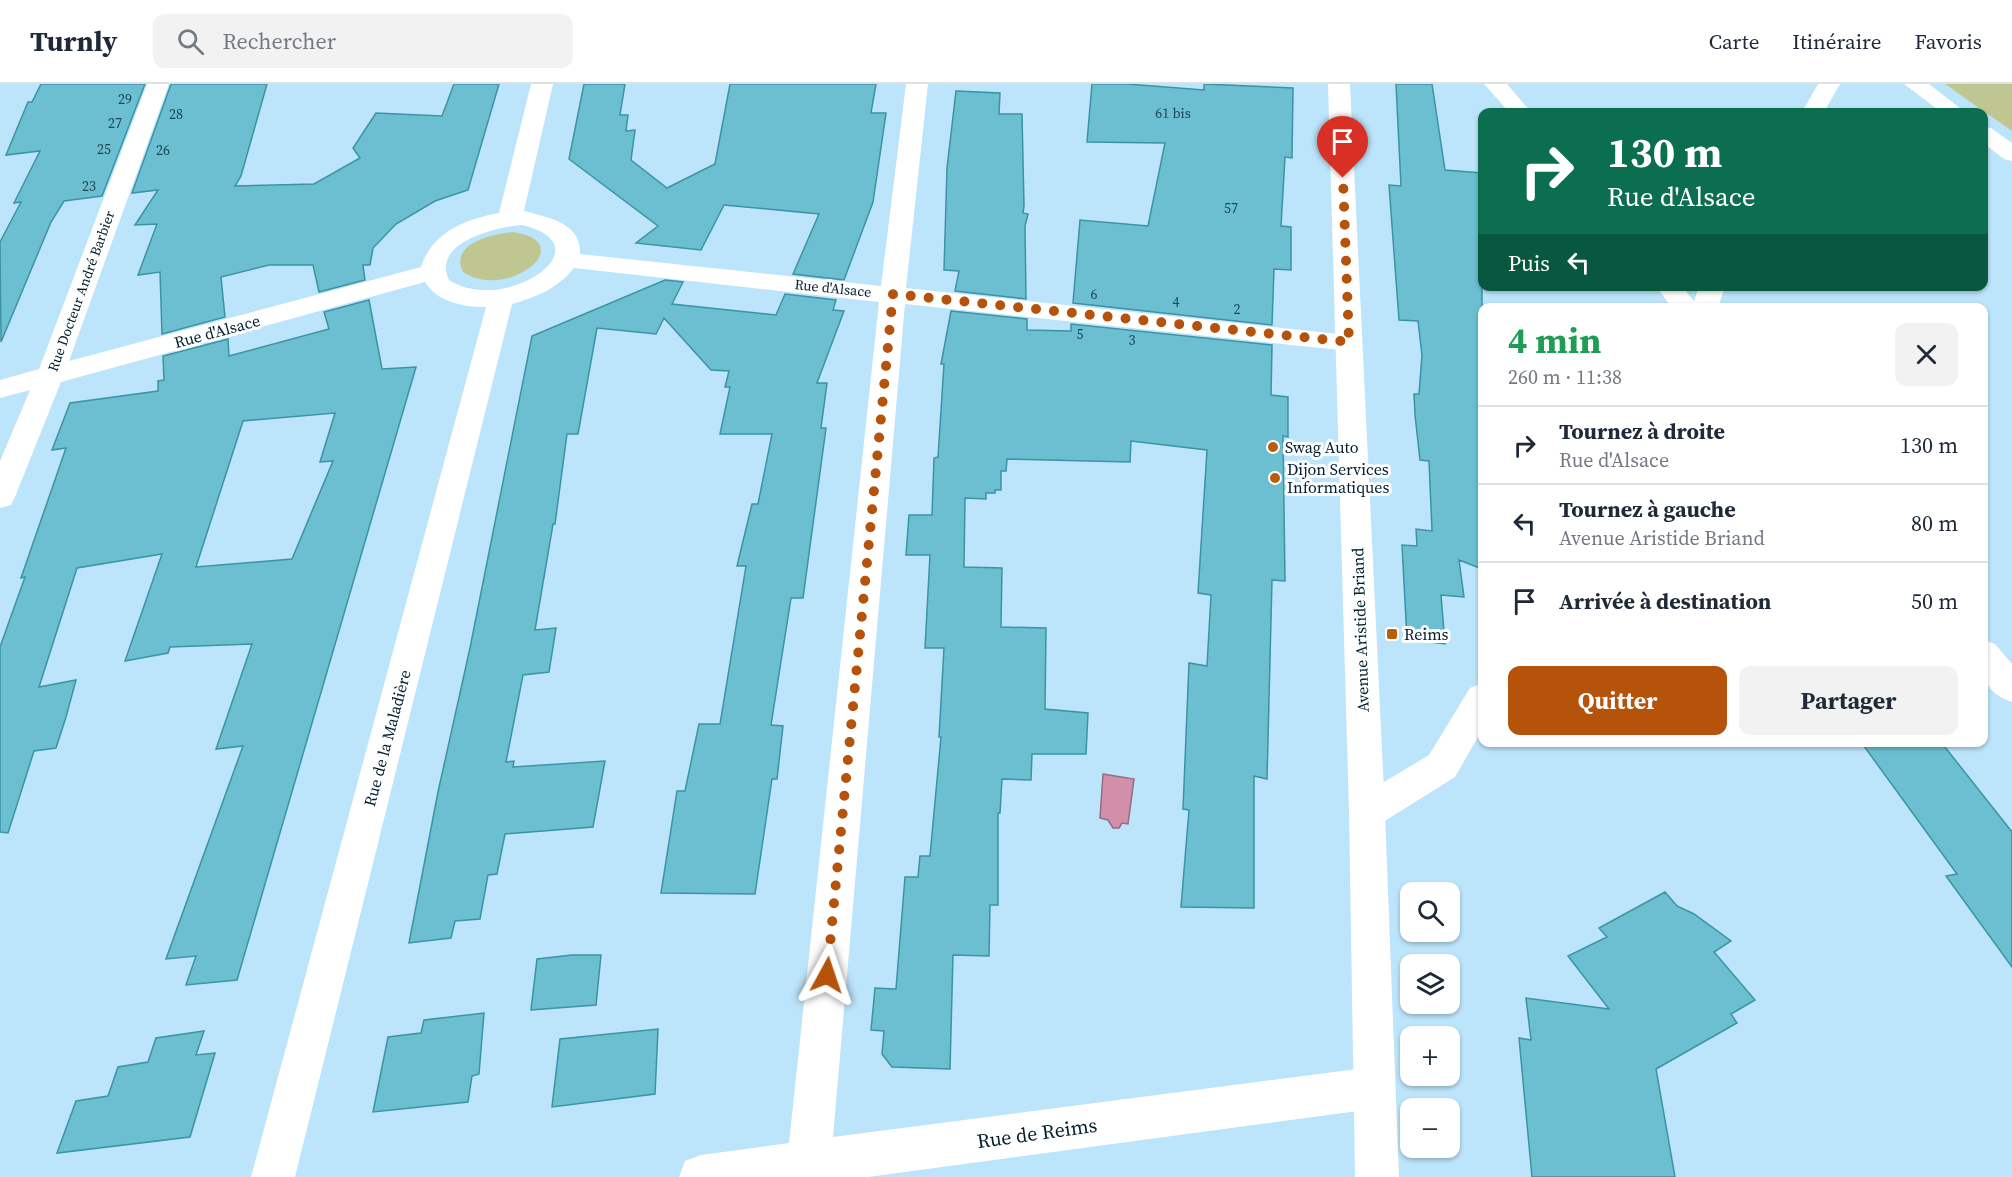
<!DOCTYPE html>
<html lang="fr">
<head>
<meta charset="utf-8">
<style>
  body { margin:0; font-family:"Source Serif 4",serif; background:#f2f2f3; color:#1f2937; height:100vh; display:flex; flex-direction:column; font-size:22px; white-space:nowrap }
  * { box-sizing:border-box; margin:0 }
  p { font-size:20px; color:#747a83 }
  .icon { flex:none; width:33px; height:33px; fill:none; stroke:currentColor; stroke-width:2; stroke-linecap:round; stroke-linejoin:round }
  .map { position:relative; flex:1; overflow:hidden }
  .drawer { position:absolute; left:1478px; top:219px; width:510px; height:444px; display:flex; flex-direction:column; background:#fff; border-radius:12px; box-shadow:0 2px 4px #0004 }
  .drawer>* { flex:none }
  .hud { position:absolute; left:1478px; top:24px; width:510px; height:183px; border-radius:12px; box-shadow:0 2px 4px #0004; background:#0b6e4f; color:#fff; overflow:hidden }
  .buttons { position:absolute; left:1400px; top:798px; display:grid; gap:12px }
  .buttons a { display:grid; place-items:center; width:60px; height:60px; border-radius:12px; background:#fff; box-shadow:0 2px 4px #0004; font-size:30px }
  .pin { position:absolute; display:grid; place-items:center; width:51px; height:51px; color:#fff; margin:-62px -26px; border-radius:50% 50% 50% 0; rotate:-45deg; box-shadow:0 0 6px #0007 }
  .pin .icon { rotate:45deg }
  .me { position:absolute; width:66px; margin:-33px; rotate:5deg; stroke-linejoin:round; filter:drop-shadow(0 0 4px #0008) }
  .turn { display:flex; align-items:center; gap:21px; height:126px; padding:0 30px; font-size:27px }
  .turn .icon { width:78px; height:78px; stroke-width:2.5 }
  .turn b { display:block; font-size:42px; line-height:51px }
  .then { display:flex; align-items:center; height:57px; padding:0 30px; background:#0003; gap:12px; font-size:22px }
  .round { display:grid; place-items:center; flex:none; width:63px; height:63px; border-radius:12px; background:#f2f2f3 }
  .head { display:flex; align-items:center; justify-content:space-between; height:102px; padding:0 30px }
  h1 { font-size:36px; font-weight:700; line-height:45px; color:#1e9e55 }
  .action { display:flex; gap:12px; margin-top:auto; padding:12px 30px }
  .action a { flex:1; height:69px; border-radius:12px; background:#b45309; color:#fff; font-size:24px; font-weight:700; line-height:69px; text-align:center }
  .action a+a { background:#f2f2f3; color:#1f2937 }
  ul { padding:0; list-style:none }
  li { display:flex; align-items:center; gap:18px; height:78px; padding:0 30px; border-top:2px solid #e0e1e3 }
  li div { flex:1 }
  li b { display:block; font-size:22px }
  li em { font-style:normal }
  header { display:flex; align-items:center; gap:36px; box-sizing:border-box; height:84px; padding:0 30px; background:#fff; border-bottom:2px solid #e0e1e3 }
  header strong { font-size:28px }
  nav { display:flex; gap:33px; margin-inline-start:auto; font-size:21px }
  .search { width:420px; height:54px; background:#f2f2f3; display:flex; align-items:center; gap:15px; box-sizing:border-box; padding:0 21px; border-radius:12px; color:#747a83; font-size:22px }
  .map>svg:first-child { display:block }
  .green { fill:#c0c692 }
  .water { fill:#d18faa; stroke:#936d84; stroke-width:1.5 }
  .building { fill:#6bbfd1; stroke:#3c93a5; stroke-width:1.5; fill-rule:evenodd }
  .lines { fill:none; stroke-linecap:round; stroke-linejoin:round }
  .minor { fill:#fff; fill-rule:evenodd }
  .tertiary { fill:#fff; fill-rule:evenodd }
  .secondary { fill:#fff; fill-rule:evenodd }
  .route { stroke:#b45309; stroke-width:10; stroke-dasharray:0 18 }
  .poi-dot { fill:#b95d09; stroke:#fefefe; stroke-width:2 }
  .labels { text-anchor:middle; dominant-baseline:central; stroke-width:6; stroke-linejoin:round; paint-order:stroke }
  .number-label { font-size:14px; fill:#1d4756 }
  .far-street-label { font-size:14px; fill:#031f2d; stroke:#fefefe }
  .street-label { font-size:16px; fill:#031f2d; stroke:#fefefe }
  .poi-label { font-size:16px; fill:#031f2d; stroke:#fefefe; text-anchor:start }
  .near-street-label { font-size:20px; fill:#031f2d; stroke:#fefefe }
</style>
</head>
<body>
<header>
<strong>Turnly</strong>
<div class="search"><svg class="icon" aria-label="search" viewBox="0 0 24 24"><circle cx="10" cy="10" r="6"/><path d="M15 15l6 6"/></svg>Rechercher</div>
<nav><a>Carte</a><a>Itinéraire</a><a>Favoris</a></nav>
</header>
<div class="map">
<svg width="2012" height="1093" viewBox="0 0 2012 1093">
  <rect width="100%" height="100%" fill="#bce4fa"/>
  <path class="green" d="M1945,0h67v47z
    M512,148c70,9 -3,70 -49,40 -14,-28 29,-38 49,-40z"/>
  <path class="water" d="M1103,690l31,5 -6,45 -6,-1 -3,5h-6l-5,-8 -8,-2z"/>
  <path class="building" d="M41,0h104l-43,112 -38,5 -13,21 -50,120 -1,-100 21,-40 -7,1 26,-52 -34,4 22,-53h4z
    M171,0h96l-26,92 -6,10 79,-2 46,-26 -7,-10 23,-35 66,3 12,-32h45l-31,106 -33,11 -39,23 -23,24 -3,17h-7l2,15 -46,12 -6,-27h-44l-48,12 4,40 -63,17 -2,-62 -22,3 19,-51 -22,1 23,-35 -26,3z
    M584,0h41l-5,31h8l-2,16 9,-1 -4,30 36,28 48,-24 15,-80h146l-5,29h15l-13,89 -29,78 -51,-6 26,-60 -95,-9 -23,45 -65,-7 22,-17 -89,-67z
    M1092,0h35l77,6v-6l89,4 -1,70 -7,-1 -4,69 10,1v43l-17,-1 -2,56 -199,-22 7,-83 68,6 17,-83 -78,-1z
    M1396,0h36l13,86 37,3v396l-23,-9 5,37 -23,-2 4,49 -38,-5 -5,-94 15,1 -1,-17 16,2 -3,-70 -9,-1 -5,-45 -1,-21h5l3,-39 -4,-34 -19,-1 -10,-135 12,1z
    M956,7l44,2 -1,21h23l2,92 -1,7 5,1 -3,12 1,73 -71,-8 4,-20 -15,-1 3,-102z
    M665,196l18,2 -11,22 104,11 9,-21 51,6 -3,10 11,1 -27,72h10l-6,45h5l-23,170h-12l-20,127 12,1 -6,53h-5l-17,115 -94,-1 16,-102h8l14,-67h21l26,-158h-9l15,-62h6l14,-70h-52l10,-47h-5l4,-16 -18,-1 -47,-52 -8,16 -59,-6 -19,106h-11l-12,90h-2l-18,106 21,-2 -7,44 -26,3 -17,87 8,-1 -1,6 92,-6 -12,66 -88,7 -8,40 -9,1 -8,44 -25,2 -4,17 -42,5 29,-151 32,-144 62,-312z
    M369,216l13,69 34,-2 -179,613 -51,5 10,-29 -30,3 77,-213 -27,3 36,-105 -82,3 -2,6 -43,8 37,-107 -85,14 -38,119 37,-7 -10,37 -10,31 -22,3 -26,82 -8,-1v-185l25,-70 -4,1 45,-130 -14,2 18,-47 88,-12v-10l6,-1 -1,-24 65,-17 1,17 100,-27 -5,-17zM335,329l-15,49 13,-1 -41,98 -96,8 47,-146z
    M951,227l76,8v11l44,1v-7l201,21 -1,50 17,2v40l-5,-1 2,145 -13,-1 -5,199 -13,-3v132l-73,-1 8,-97 -6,-1 6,-146 18,3 4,-71 -13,-2 9,-143 -76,-9 -1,21 -123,-3 -1,12h-5v19h-6v3h-9v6l-21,-1 -1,69 38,1 -1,59 45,1 -1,81 43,4 -2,41h-54l-1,26 -29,-1 -2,34h-2v92h-8l-1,51 -36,-1 -3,114 -58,-2 -10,-13 2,-23 -13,-1 4,-42 21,1 9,-112h13l2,-21h10l11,-119h-2l5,-89h-19l5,-93h-24l3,-40h23l2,-57 4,-1 6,-93h-3z
    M1861,658h80l71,90v135l-66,-91 11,-2z
    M1665,808l12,14 17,8 37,27 -17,11 41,48 -24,14 6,9 -81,46 19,108h-143l-13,-139 12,2 -5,-42 83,11 -41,-53 39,-19 -8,-9z
    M572,871h29l-5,50 -65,5 6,-51z
    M484,929l-5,61 -7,2 -4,26 -95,10 15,-75 33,-4 3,-13z
    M658,945l-3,65 -103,13 8,-68z
    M204,947l-8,24 19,-2 -25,84 -133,16 19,-52 32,-5 10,-29 30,-5 8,-24z"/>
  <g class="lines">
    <path class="minor" d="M147,0h22l-100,277 352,-94c11,-35 45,-48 78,-54l32,-129h22l-29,127c23,6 58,12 56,43l301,32 25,-202h22l-22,204 452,48 4,6 -4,6 -9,3 -444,-47 -72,833 540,-70 15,6 6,15 -6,15 -15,6 -505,68h-189l6,-16 16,-6 88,-12 90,-841 -305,-34c-16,20 -37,29 -62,36l-217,873h-44l235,-870c-23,0 -49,-5 -61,-25l-364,100 -46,115 -4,8 -11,3v-47l30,-71 -30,8v-18l39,-11zM522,141c87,21 -18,91 -73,55 -18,-38 48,-53 73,-55z
      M1818,0h22l-16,28h-22z
      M1904,0h25l36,28h-24z
      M1983,42l8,2 21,15v18l-8,-2 -21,-16z
      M1699,202h26l-7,22h-26z
      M1482,599v47l-27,47 -75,47 -13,5 -13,-5 -5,-12 5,-12 75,-45 41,-67z"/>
    <path class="tertiary" d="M1484,0h23l24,28h-22z
      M1656,202h26l17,22h-27z
      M1983,556l12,4 17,20v38c-33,-11 -29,-32 -29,-62z"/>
    <path class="secondary" d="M1328,0h22l35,728 14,365h-44l-6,-365z"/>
  </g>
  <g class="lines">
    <path class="route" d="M827,891l66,-681 456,48 -6,-164"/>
  </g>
  <g class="poi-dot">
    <circle cx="1273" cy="363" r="6"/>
    <circle cx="1275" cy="394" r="6"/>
    <rect x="1386" y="544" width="12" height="12" rx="3"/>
  </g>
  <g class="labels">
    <g class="number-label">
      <text x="125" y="15">29</text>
      <text x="1173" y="29">61 bis</text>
      <text x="176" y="30">28</text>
      <text x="115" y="39">27</text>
      <text x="104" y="65">25</text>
      <text x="163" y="66">26</text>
      <text x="89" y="102">23</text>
      <text x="1231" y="124">57</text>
      <text x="1094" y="210">6</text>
      <text x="1176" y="218">4</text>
      <text x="1237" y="225">2</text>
      <text x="1080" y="250">5</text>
      <text x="1132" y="256">3</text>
    </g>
    <g class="far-street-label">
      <text transform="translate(833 204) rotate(6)">Rue d'Alsace</text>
      <text transform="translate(81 207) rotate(-70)">Rue Docteur André Barbier</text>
    </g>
    <g class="street-label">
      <text transform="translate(217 247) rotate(-15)">Rue d'Alsace</text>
      <text transform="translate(1360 546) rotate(-92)">Avenue Aristide Briand</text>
      <text transform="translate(387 654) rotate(-75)">Rue de la Maladière</text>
    </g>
    <g class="poi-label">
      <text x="1285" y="363">Swag Auto</text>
      <text x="1287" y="385">Dijon Services<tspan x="1287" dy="18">Informatiques</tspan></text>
      <text x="1404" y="550">Reims</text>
    </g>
    <g class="near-street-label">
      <text transform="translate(1037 1049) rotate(-8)">Rue de Reims</text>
    </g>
  </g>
</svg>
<div class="buttons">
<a><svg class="icon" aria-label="search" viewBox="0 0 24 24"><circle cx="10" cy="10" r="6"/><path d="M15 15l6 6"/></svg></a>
<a><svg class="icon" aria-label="layers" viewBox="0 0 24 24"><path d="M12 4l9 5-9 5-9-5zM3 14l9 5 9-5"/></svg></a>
<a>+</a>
<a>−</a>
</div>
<div class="pin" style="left:1343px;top:94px;background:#d93025"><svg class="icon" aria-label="arrive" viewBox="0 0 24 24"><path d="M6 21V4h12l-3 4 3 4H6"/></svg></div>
<svg class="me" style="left:827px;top:891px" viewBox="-20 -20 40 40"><path d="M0-17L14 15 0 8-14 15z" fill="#b45309" stroke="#fff" stroke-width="4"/></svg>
<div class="hud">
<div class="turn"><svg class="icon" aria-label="right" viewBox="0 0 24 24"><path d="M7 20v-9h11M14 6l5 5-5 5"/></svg><div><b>130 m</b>Rue d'Alsace</div></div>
<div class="then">Puis<svg class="icon" aria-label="left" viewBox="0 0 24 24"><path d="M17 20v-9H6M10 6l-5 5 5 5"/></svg></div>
</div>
<section class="drawer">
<div class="head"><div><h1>4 min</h1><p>260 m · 11:38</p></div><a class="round"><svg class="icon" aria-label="close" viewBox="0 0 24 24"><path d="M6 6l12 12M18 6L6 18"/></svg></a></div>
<ul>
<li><svg class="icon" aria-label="right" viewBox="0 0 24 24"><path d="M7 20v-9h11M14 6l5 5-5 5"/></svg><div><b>Tournez à droite</b><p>Rue d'Alsace</p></div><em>130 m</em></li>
<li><svg class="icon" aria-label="left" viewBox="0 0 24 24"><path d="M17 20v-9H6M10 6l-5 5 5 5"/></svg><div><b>Tournez à gauche</b><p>Avenue Aristide Briand</p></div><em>80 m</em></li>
<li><svg class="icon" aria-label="arrive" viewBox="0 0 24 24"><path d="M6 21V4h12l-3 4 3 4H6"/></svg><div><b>Arrivée à destination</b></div><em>50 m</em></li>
</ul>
<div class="action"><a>Quitter</a><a>Partager</a></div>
</section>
</div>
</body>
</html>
